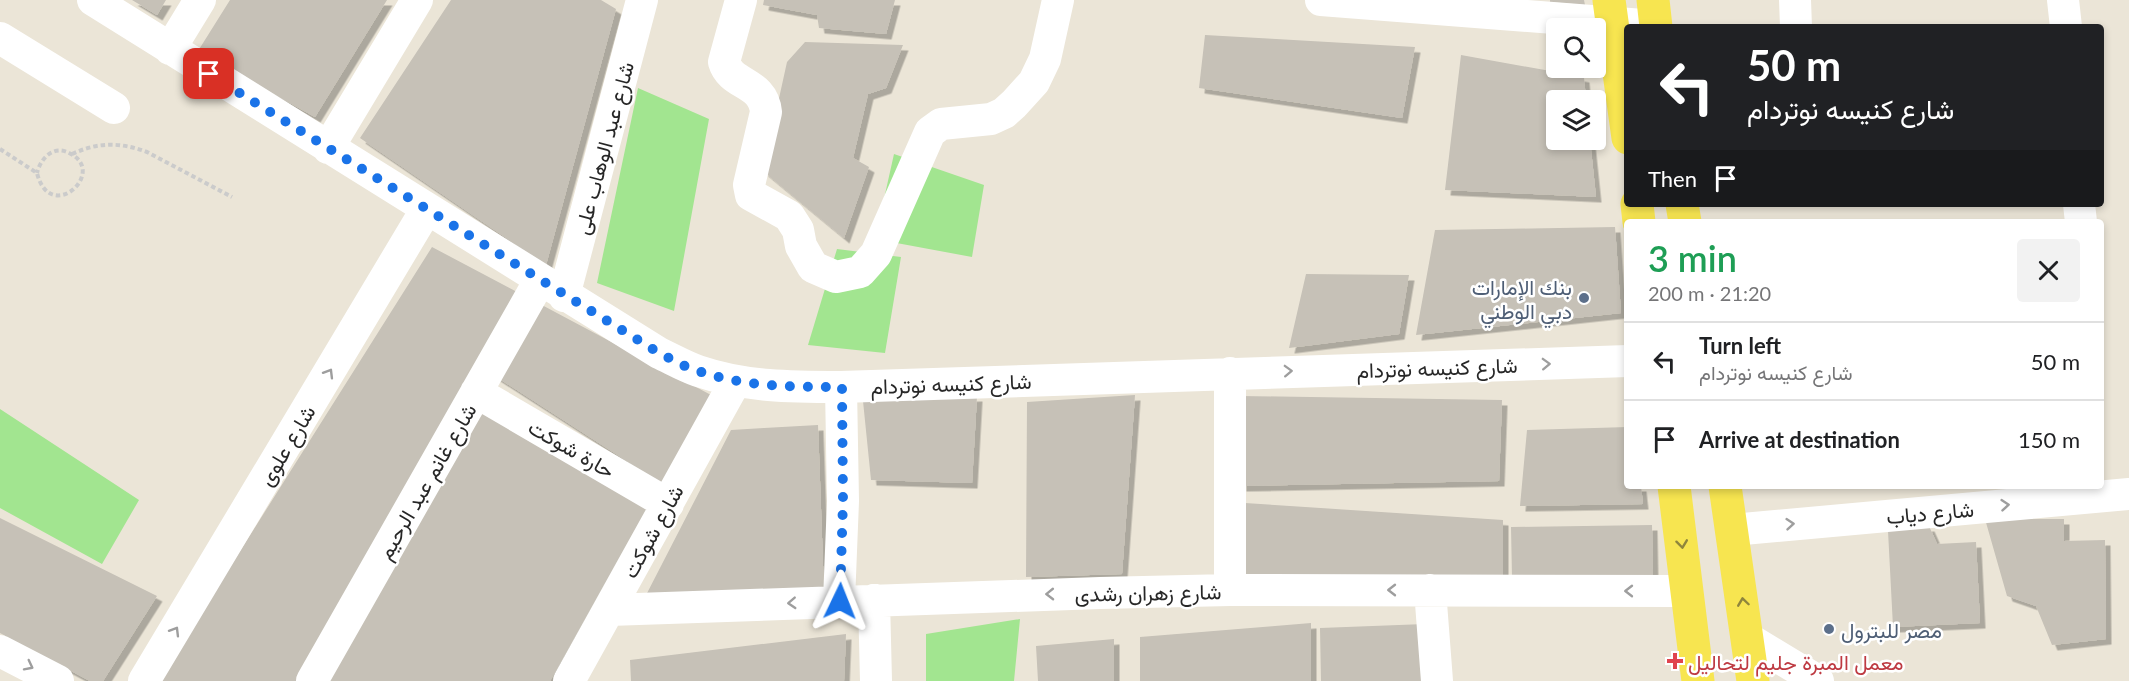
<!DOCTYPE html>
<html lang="en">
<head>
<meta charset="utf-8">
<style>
  body { margin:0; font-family:Lato,Vazirmatn,sans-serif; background:#f2f2f2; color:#202124; height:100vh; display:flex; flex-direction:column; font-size:22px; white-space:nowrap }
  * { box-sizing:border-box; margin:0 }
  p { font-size:20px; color:#757577 }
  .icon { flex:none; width:33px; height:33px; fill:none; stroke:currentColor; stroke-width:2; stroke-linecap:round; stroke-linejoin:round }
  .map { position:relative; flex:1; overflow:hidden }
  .details { position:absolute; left:1624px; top:219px; width:480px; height:270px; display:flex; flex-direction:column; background:#fff; border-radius:6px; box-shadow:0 3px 9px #0003 }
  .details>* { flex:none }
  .banner { position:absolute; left:1624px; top:24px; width:480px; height:183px; border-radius:6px; box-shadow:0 3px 9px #0003; background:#202124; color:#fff; overflow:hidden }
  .fabs { position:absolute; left:1546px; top:18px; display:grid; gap:12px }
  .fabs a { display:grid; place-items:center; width:60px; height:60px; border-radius:6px; background:#fff; box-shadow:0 3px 9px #0003; font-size:30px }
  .pin { position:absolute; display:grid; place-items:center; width:51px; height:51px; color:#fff; margin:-26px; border-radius:12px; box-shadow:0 3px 9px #0006 }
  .me { position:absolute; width:66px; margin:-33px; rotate:2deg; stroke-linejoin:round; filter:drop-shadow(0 0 4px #0008) }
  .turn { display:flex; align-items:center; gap:21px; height:126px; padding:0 24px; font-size:27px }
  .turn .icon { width:78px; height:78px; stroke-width:2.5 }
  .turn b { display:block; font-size:42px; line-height:51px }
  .then { display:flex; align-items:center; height:57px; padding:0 24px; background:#0003; gap:12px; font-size:22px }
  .round { display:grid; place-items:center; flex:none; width:63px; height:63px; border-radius:6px; background:#f2f2f2 }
  .summary { display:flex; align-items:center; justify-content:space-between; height:102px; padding:0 24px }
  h1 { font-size:36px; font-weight:600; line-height:45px; color:#1e9e55 }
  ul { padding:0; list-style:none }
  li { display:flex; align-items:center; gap:18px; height:78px; padding:0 24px; border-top:2px solid #e0e0e0 }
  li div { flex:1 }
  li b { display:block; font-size:22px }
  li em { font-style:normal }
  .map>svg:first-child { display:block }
  .green { fill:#a2e590 }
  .building { fill:#c6c1b7; filter:url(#shadow) }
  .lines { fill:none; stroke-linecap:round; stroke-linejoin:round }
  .path { stroke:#cbcbcb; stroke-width:4; stroke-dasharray:4.5 3; stroke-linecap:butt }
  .minor { stroke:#fff; stroke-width:32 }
  .major { stroke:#f7e550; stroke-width:33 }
  .oneway { stroke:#9e9e9e }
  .oneway2 { stroke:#8f863c }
  .route { stroke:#1a73e8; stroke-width:10; stroke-dasharray:0 18 }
  .service-dot { fill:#5c6f8a; stroke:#fff; stroke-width:2 }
  .health-dot { fill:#e0444e; stroke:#fff; stroke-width:2 }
  .labels { text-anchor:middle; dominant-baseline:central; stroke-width:5; stroke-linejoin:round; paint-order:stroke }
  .street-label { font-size:21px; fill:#272727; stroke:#fff }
  .service-label { font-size:21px; fill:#4e5e75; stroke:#fff; text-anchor:end }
  .health-label { font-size:21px; fill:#be3a42; stroke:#fff; text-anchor:start }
</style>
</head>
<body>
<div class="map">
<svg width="2129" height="681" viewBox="0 0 2129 681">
  <defs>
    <filter id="shadow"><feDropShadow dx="5.5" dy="5.5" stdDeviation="0" flood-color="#0004"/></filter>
  </defs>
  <rect width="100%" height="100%" fill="#ebe5d7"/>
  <path class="green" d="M638,88l71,31 -35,192 -77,-28z
    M894,154l90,31 -12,72 -97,-18z
    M837,249l64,8 -16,96 -77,-8z
    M0,409l139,91 -37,64 -102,-56z
    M1020,619l-6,62h-88v-47z"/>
  <path class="building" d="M132,0h34l-9,15z
    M230,0h157l-72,117 -117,-66z
    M451,0h150l15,9 -70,256 -186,-127z
    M764,0h131l-9,34 -67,-6 -2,-13 -54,-10z
    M1550,0h34l1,5 -35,-3z
    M1205,35l210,12 -13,71 -203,-30z
    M805,42l98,3 -17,43 -18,6 -15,64 16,9 -25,71 -81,-67 24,-109z
    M1461,55l123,22 2,23h-29v40h33l6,57 -151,-7z
    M1615,227l6,86 -205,22 19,-105z
    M432,247l87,46 -222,388h-139z
    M1306,274l103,1 -10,59 -110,14z
    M540,304l171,91 -50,88 -166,-107z
    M1135,395l-13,179 -96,3 1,-175z
    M977,396l-5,87 -101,-3 -8,-79z
    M1239,396l263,4 -3,81 -258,5z
    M482,409l166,97 -98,175h-224z
    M818,425l6,168 -180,6 87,-169z
    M1628,427v59h13l2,18 -123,2 7,-76z
    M1245,503l258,17v63l-264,-6z
    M0,518l157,78 -54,85h-13l-90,-48z
    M1985,519h79v22l41,-1 1,99 -54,6 -16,-39 -29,-10z
    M1652,525l1,55 -141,-2 -1,-51z
    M1929,526l8,18 39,-2 4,81 -87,4 -5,-96z
    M1311,623v58h-171v-44z
    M1425,624l1,57h-105l-1,-53z
    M846,634l-2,47h-213l-1,-21z
    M1114,639v42h-76l-2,-35z"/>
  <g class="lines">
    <path class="path" d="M0,149l37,24c13,52 70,0 34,-19 -16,-10 -30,3 -34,19
      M72,154c26,-12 48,-12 75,-2l85,45"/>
    <path class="minor" d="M93,0l566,353c13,6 25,13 39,18 47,16 94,16 143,16l787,-26
      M741,0l-17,62c7,24 39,19 42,50l-17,73 2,10 38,21 9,14 3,16 12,21 23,10 24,-5 16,-18 54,-122 11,-8 50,-5 13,-6 10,-9 20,-22 11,-23 13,-59
      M1321,0l335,26
      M1795,0l1,27
      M2063,0l3,27
      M0,38l114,70
      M170,49l30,-49
      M328,148l89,-148
      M2079,204l2,18
      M564,296l78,-296
      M1230,373v217
      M476,392l192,112
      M1732,530l397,-36
      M1430,590l7,91
      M874,600l2,81
      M839,601l4,-100 -2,-114
      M609,610l491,-17 130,-3 457,1
      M1747,638l71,43
      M0,651l58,30
      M144,681l282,-471
      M312,681l228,-401
      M569,681l166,-299"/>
    <path class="major" d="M1609,0l19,138
      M1653,0l3,27
      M1637,204l2,18
      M1682,204l3,18
      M1674,486l24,195
      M1725,486l28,195"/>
  </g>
  <defs><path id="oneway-chevron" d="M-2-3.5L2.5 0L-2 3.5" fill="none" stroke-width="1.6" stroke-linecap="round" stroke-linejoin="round" transform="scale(1.5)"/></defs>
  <g class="oneway">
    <use href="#oneway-chevron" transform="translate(1546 364) rotate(-2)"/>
    <use href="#oneway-chevron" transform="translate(1288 371) rotate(-2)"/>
    <use href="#oneway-chevron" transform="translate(329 373) rotate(-59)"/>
    <use href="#oneway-chevron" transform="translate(2005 505) rotate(-5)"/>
    <use href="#oneway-chevron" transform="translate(1790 524) rotate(-5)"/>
    <use href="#oneway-chevron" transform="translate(1392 590) rotate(180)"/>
    <use href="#oneway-chevron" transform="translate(1629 591) rotate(-180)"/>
    <use href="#oneway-chevron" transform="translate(1050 594) rotate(179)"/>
    <use href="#oneway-chevron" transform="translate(792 603) rotate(177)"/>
    <use href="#oneway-chevron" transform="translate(175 631) rotate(-59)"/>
    <use href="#oneway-chevron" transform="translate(29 666) rotate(27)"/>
  </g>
  <g class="oneway2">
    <use href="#oneway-chevron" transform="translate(1682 544) rotate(83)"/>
    <use href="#oneway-chevron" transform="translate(1743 602) rotate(-98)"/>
  </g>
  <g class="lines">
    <path class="route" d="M209,74l450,279c13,6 25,14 39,18 47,16 94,16 144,16l1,114 -3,100"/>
  </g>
  <g class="service-dot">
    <circle cx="1584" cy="298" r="6"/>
    <circle cx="1829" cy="629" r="6"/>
  </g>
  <path class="health-dot" d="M1672 652h6v6h6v6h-6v6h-6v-6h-6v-6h6z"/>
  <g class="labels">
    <g class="street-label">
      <text transform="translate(603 148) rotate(-75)">شارع عبد الوهاب على</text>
      <text transform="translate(1437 367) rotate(-2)">شارع كنيسه نوتردام</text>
      <text transform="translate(951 383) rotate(-2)">شارع كنيسه نوتردام</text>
      <text transform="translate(286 445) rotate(-59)">شارع علوى</text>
      <text transform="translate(572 448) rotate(30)">حارة شوكت</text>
      <text transform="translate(426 481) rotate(-60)">شارع غانم عبد الرحيم</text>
      <text transform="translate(1930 512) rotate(-5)">شارع دياب</text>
      <text transform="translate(652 531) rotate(-61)">شارع شوكت</text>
      <text transform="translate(1148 592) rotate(-1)">شارع زهران رشدى</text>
    </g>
    <g class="service-label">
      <text x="1572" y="286">بنك الإمارات<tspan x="1572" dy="24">دبي الوطني</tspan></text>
      <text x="1841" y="629" text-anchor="start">مصر للبترول</text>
    </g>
    <g class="health-label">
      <text x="1688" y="661">معمل المبرة جليم لتحاليل</text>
    </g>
  </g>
</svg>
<div class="fabs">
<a><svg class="icon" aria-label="search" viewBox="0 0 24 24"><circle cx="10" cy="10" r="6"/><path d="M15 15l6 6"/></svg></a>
<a><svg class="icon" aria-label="layers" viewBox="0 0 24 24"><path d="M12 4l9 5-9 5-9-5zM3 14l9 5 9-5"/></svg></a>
</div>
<div class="pin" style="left:209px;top:74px;background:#d93025"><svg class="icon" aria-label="arrive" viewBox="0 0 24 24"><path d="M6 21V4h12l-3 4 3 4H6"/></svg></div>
<svg class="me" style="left:840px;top:601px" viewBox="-20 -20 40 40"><path d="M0-17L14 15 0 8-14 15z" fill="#1a73e8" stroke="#fff" stroke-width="4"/></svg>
<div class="banner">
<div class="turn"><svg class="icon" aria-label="left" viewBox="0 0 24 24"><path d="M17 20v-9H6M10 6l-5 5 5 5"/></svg><div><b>50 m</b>شارع كنيسه نوتردام</div></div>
<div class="then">Then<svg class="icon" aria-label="arrive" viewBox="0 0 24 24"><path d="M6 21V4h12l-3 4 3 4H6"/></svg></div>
</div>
<section class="details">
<div class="summary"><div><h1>3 min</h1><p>200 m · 21:20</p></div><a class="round"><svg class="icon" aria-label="close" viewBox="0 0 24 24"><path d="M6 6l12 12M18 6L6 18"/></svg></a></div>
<ul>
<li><svg class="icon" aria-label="left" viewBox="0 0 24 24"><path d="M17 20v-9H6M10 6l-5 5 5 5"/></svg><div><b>Turn left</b><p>شارع كنيسه نوتردام</p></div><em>50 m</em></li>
<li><svg class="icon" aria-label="arrive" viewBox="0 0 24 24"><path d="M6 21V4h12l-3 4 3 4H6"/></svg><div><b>Arrive at destination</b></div><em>150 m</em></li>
</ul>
</section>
</div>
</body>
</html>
